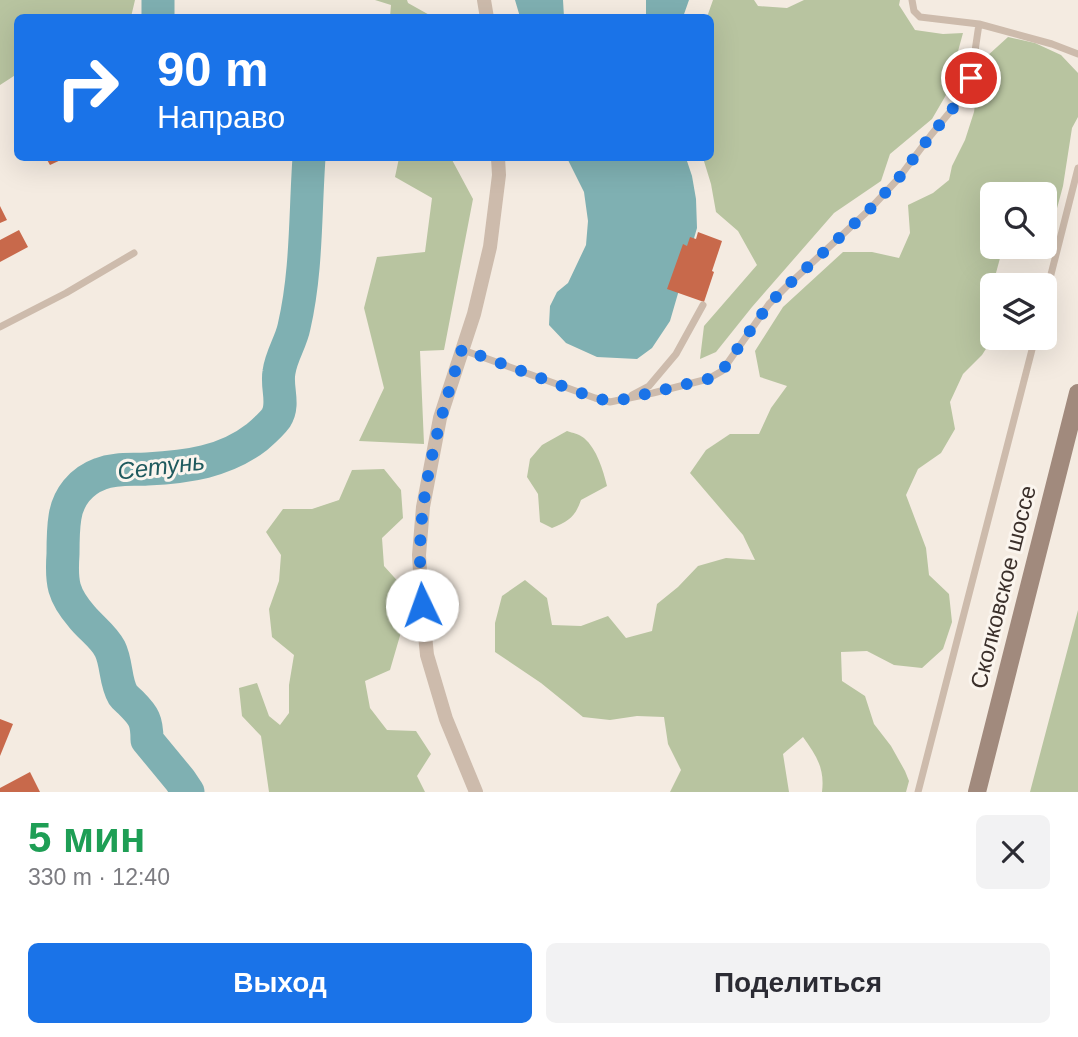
<!DOCTYPE html>
<html lang="ru">
<head>
<meta charset="utf-8">
<style>
  body { margin:0; font-family:Helvetica,sans-serif; background:#f2f2f3; color:#2b2b33; height:100vh; display:flex; flex-direction:column; font-size:26px; white-space:nowrap }
  * { box-sizing:border-box; margin:0 }
  p { font-size:23px; color:#7c7c81 }
  .icon { flex:none; width:38px; height:38px; fill:none; stroke:currentColor; stroke-width:2; stroke-linecap:round; stroke-linejoin:round }
  .map { position:relative; height:792px; overflow:hidden }
  .details { display:flex; flex-direction:column; background:#fff; flex:1 }
  .details>* { flex:none }
  .top-card { position:absolute; left:14px; top:14px; width:700px; height:147px; border-radius:10px; box-shadow:0 7px 28px #0002; background:#1a73e8; color:#fff; overflow:hidden }
  .fabs { position:absolute; left:980px; top:182px; display:grid; gap:14px }
  .fabs a { display:grid; place-items:center; width:77px; height:77px; border-radius:10px; background:#fff; box-shadow:0 7px 28px #0002; font-size:35px }
  .pin { position:absolute; display:grid; place-items:center; width:60px; height:60px; color:#fff; margin:-30px; border:4px solid #fff; border-radius:50%; box-shadow:0 2px 7px #0007 }
  .me { position:absolute; width:77px; margin:-38px; rotate:357deg; stroke-linejoin:round; filter:drop-shadow(0 0 5px #0008) }
  .turn { display:flex; align-items:center; gap:24px; height:147px; padding:0 28px; font-size:32px }
  .turn .icon { width:91px; height:91px; stroke-width:2.5 }
  .turn b { display:block; font-size:49px; line-height:60px }
  .round { display:grid; place-items:center; flex:none; width:74px; height:74px; border-radius:10px; background:#f2f2f3 }
  .overview { display:flex; align-items:center; justify-content:space-between; height:119px; padding:0 28px }
  h1 { font-size:42px; font-weight:700; line-height:52px; color:#1e9e55 }
  .button { display:flex; gap:14px; margin-top:auto; padding:14px 28px }
  .button a { flex:1; height:80px; border-radius:10px; background:#1a73e8; color:#fff; font-size:28px; font-weight:700; line-height:80px; text-align:center }
  .button a+a { background:#f2f2f3; color:#2b2b33 }
  .map>svg:first-child { display:block }
  .green { fill:#b8c4a0 }
  .water { fill:#7fb0b2 }
  .lines { fill:none; stroke-linecap:round; stroke-linejoin:round }
  .river { stroke:#7fb0b2; stroke-width:33 }
  .building { fill:#c8694b }
  .lane { stroke:#cdbbac; stroke-width:7 }
  .street { stroke:#cdbbac; stroke-width:14 }
  .secondary { stroke:#a18a7d; stroke-width:18 }
  .route { stroke:#1a73e8; stroke-width:12; stroke-dasharray:0 21.6 }
  .labels { text-anchor:middle; dominant-baseline:central; stroke-width:6; stroke-linejoin:round; paint-order:stroke }
  .street-label { font-size:23px; fill:#3b302b; stroke:#fbf5ee }
  .water-label { font-size:24px; font-style:italic; fill:#1f5a5e; stroke:#fbf5ee }
</style>
</head>
<body>
<div class="map">
<svg width="1078" height="792" viewBox="0 0 1078 792">
  <rect width="100%" height="100%" fill="#f4ebe1"/>
  <path class="green" d="M0,0h135l-4,17 -113,1 -1,56 -17,11z
    M375,0h32l1,3 25,14h-43l1,-12z
    M713,0h41l4,6 29,2 17,-8h96l-1,5 16,25 28,4 20,-1 -17,62 -14,24 -42,35 -9,27 -47,32 -82,94 -36,45 -16,7 4,-33 53,-61 -19,-34 -22,-19 -5,-28 -8,-26h7v-140l-3,-1z
    M1008,37l27,6 26,12 17,18v44l-6,11 -9,58 -7,26 -11,9v-27h-53v53h11l-7,26 3,12h-7l1,53 -11,17 -19,19 -13,28 5,27 -14,24 -23,16 -12,26 20,53 3,27 20,19 3,28 -9,27 -21,19 -28,-3 -27,-14 -26,1 1,29 23,15 9,28 17,22 14,25 4,10 -3,11h-84c3,-24 -6,-37 -19,-55l-20,17 6,38h-119l11,-22 -13,-26 -4,-27 -27,-1 -27,4 -27,-3 -42,-34 -46,-31v-29l7,-27 23,-16 22,18 5,27 29,1 27,-10 18,22 26,-7 5,-27 21,-17 20,-21 28,-8 29,2 -12,-25 -53,-62 16,-23 24,-16h29l12,-26 16,-22 -27,-9 -5,-26 28,-44 60,-55h29l27,6 11,-25 -2,-28 25,-12 16,-13 3,-14 13,-26 9,-28 4,-29 8,-26z
    M399,158h52l22,41 -29,151 -24,1 4,93 -65,-3 25,-53 -20,-80 13,-51 48,-5 7,-54 -37,-21z
    M567,431c6,2 12,3 17,7 13,11 19,32 23,48l-26,14c-6,17 -12,21 -29,28l-12,-6 -2,-28 -11,-17 3,-18 12,-14z
    M384,469l17,21 2,28 -21,20 2,28 19,21 3,28 -16,55 -25,11 5,27 17,22 29,1 15,23 -14,22 8,16h-156l-8,-56 -19,-20 -3,-28 18,-5 12,33 11,9 9,-12v-28l5,-30 -22,-18 -3,-28 10,-28 2,-26 -15,-23 17,-23h29l27,-9 13,-30z
    M1078,610v182h-48z"/>
  <path class="water" d="M515,0h48l1,17h-44z
    M646,0h43l-6,17 -37,1z
    M567,158h119l6,18 4,23 1,29 -27,93 -18,27 -15,11 -40,-2 -31,-14 -17,-18 1,-19 7,-14 11,-9 18,-38 2,-24 -4,-29z"/>
  <g class="lines">
    <path class="river" d="M158,18v-18
      M188,792l-8,-12 -33,-40c0,-19 -3,-24 -16,-37 -3,-3 -6,-5 -8,-8 -8,-13 -6,-32 -13,-46 -6,-12 -19,-21 -28,-32 -19,-22 -21,-34 -19,-63 0,-12 0,-25 2,-37 3,-20 16,-36 35,-43 15,-6 31,-4 47,-5 40,-2 78,-7 110,-32 7,-6 14,-12 19,-19 9,-14 0,-30 3,-46 2,-16 12,-30 15,-45 13,-56 11,-113 15,-169"/>
  </g>
  <path class="building" d="M46,158h19l-15,7z
    M0,206l7,14 -7,3z
    M19,230l9,17 -28,15v-22z
    M698,232l24,9 -10,30 2,1 -10,30 -37,-13 16,-45 4,2 3,-9 6,2z
    M0,719l13,5 -13,32z
    M30,772l10,20h-40v-4z"/>
  <g class="lines">
    <path class="lane" d="M912,0l2,11 6,6 59,7 73,20 26,10
      M1045,298l33,-130
      M0,327l66,-34 68,-40
      M463,350l132,48 15,4 43,-9 55,-14 14,-8 47,-67 17,-17 83,-77 29,-31 33,-44 32,-39 8,-18 8,-54
      M632,395l17,-9 27,-32 27,-49
      M918,792l117,-454"/>
    <path class="street" d="M484,0l3,18
      M476,792l-30,-73 -19,-64 -5,-50 -3,-50 4,-48 17,-89 34,-104 16,-67 9,-72 -1,-17"/>
    <path class="secondary" d="M977,792l101,-399"/>
  </g>
  <g class="lines">
    <path class="route" d="M422,605c-1,-16 -2,-32 -2,-49 0,-69 21,-142 42,-207l133,49 15,3 15,-2 83,-20 14,-8 47,-67 17,-17 83,-77 29,-31 33,-44 32,-39 8,-18"/>
  </g>
  <g class="labels">
    <g class="street-label">
      <text transform="translate(1003 587) rotate(-76)">Сколковское шоссе</text>
    </g>
    <g class="water-label">
      <text transform="translate(161 466) rotate(-7)">Сетунь</text>
    </g>
  </g>
</svg>
<div class="fabs">
<a><svg class="icon" aria-label="search" viewBox="0 0 24 24"><circle cx="10" cy="10" r="6"/><path d="M15 15l6 6"/></svg></a>
<a><svg class="icon" aria-label="layers" viewBox="0 0 24 24"><path d="M12 4l9 5-9 5-9-5zM3 14l9 5 9-5"/></svg></a>
</div>
<div class="pin" style="left:971px;top:78px;background:#d93025"><svg class="icon" aria-label="arrive" viewBox="0 0 24 24"><path d="M6 21V4h12l-3 4 3 4H6"/></svg></div>
<svg class="me" style="left:422px;top:605px" viewBox="-20 -20 40 40"><circle r="19" fill="#fff"/><path d="M0-13L10 11 0 6-10 11z" fill="#1a73e8"/></svg>
<div class="top-card">
<div class="turn"><svg class="icon" aria-label="right" viewBox="0 0 24 24"><path d="M7 20v-9h11M14 6l5 5-5 5"/></svg><div><b>90 m</b>Направо</div></div>
</div>
</div>
<section class="details">
<div class="overview"><div><h1>5 мин</h1><p>330 m · 12:40</p></div><a class="round"><svg class="icon" aria-label="close" viewBox="0 0 24 24"><path d="M6 6l12 12M18 6L6 18"/></svg></a></div>
<div class="button"><a>Выход</a><a>Поделиться</a></div>
</section>
</body>
</html>
